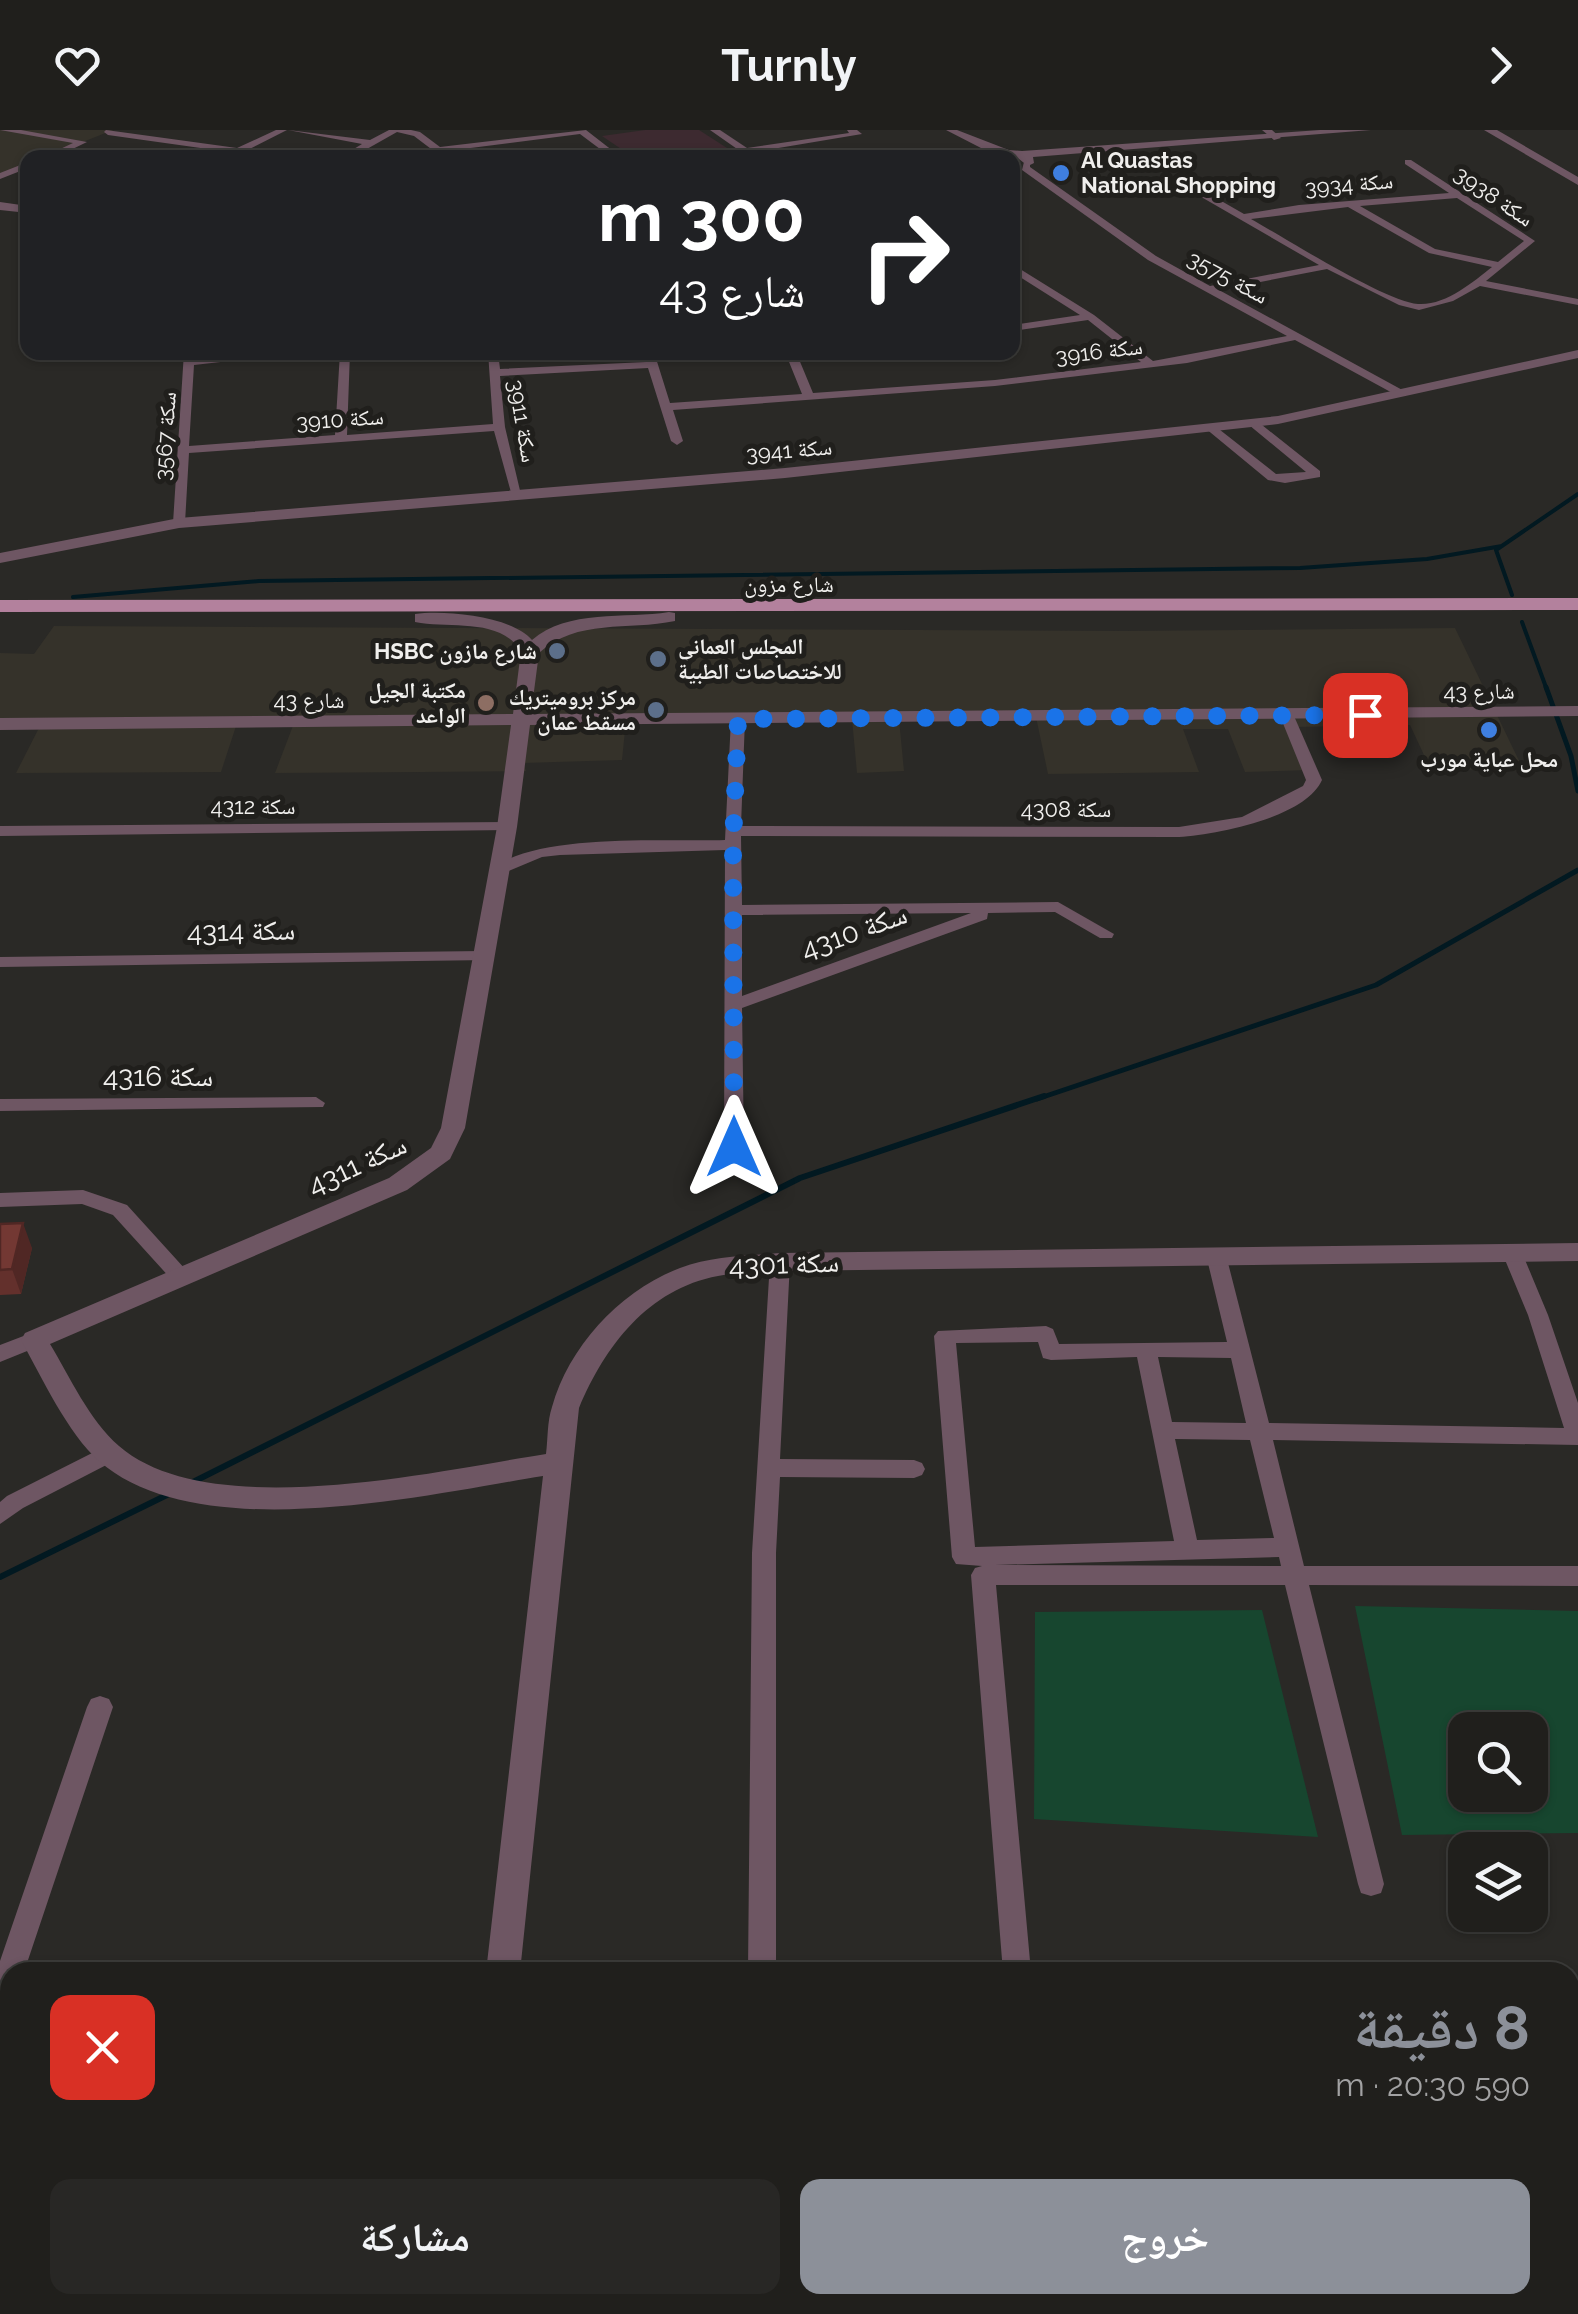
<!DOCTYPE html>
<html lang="ar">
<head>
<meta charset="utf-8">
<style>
  body { margin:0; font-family:Raleway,"Noto Naskh Arabic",sans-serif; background:#282725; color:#f1f3f6; direction:rtl; height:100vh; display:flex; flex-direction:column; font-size:38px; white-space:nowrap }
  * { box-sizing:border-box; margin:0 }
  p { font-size:32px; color:#a2a2a3 }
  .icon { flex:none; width:55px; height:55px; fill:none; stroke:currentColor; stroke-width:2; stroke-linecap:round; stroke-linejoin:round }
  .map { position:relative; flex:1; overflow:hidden; direction:ltr }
  .drawer { position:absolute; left:0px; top:1832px; width:1580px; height:352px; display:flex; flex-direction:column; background:#201f1c; border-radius:30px 30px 0 0; box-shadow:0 2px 8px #0004,0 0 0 2px #3d3d3b; direction:rtl }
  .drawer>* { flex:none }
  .top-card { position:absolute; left:20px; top:20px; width:1000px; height:210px; border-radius:20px; box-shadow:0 2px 8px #0004,0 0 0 2px #3d3d3b; direction:rtl; background:#202124; color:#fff; overflow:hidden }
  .tools { position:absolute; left:1448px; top:1582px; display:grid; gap:20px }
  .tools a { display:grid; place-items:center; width:100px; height:100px; border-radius:20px; background:#201f1c; box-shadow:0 2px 8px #0004,0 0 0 2px #3d3d3b; font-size:50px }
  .pin { position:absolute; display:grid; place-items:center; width:85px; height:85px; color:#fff; margin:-42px; border-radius:20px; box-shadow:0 5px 15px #0006 }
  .me { position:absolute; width:110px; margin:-55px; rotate:0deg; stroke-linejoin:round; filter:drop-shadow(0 0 8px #0008) }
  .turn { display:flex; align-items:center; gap:35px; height:210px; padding:0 50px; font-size:45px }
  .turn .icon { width:130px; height:130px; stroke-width:2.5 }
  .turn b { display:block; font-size:70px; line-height:85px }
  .round { display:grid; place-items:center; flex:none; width:105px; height:105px; border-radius:20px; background:#282725 }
  .summary { display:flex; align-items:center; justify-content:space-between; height:170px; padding:0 50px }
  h1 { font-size:60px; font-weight:700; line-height:75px; color:#8c9099 }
  .button { display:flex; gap:20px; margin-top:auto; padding:20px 50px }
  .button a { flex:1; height:115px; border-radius:20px; background:#8c9099; color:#fff; font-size:40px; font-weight:700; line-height:115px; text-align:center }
  .button a+a { background:#282725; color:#f1f3f6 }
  header { display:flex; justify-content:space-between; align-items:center; height:130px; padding:0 50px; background:#201f1c; font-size:45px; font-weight:700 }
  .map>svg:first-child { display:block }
  .built { fill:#35322a }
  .medical { fill:#3d2a30 }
  .green { fill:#17462f; fill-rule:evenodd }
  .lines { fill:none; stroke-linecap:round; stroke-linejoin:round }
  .stream-far2 { stroke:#021921; stroke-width:4 }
  .stream-far1 { stroke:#021921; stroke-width:5 }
  .stream { stroke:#021921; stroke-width:6 }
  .minor { fill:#6e5663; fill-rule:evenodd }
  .tertiary { fill:#6e5663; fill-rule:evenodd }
  .primary { fill:#b3819d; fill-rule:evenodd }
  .wall { fill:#63302c }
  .shaded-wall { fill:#502724 }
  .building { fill:#733833; stroke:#502724; stroke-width:2.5 }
  .route { stroke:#1a73e8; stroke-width:18; stroke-dasharray:0 32.4 }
  .shop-dot { fill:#3f7fe0; stroke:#201f1c; stroke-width:4 }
  .service-dot { fill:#5c6f8a; stroke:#201f1c; stroke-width:4 }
  .education-dot { fill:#8d6e63; stroke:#201f1c; stroke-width:4 }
  .labels { text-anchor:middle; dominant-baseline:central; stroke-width:10; stroke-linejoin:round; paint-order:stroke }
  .far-poi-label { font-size:22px; font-weight:bold; fill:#f0efed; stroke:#201f1c; text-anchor:end }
  .far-street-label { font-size:22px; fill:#f0efed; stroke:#201f1c }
  .street-label { font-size:28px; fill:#f0efed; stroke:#201f1c }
</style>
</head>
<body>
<header><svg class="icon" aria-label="forward" viewBox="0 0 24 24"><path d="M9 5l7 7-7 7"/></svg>Turnly<svg class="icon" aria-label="heart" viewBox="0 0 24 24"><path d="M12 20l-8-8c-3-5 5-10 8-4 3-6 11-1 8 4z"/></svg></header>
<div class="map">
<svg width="1578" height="2184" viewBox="0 0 1578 2184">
  <rect width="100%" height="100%" fill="#2a2926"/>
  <path class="built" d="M0,0h113l-68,27 -17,1 -1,7 -27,11z
    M54,496l1071,5 330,-3 68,141 -92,1 -21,-45 -117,2 17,43 -65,2 -17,-43h-45l16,43 -151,2 -12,-57 -137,2 5,52 -47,2 -5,-54 -226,2 -4,39 -99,3 3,8 -105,1 -146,1 19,-50h-57l-16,49 -205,1 25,-49h-41v-71l34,1z"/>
  <path class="medical" d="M645,0h54l42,27h-108l-31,-21z"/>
  <path class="green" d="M1355,1476l223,5v222l-176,2zM1465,1600h65v65h-65z
    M1262,1480l56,227 -284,-18 1,-207z"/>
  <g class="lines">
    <path class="stream-far2" d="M1512,465l-16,-45 82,-56
      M73,467l186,-16 1041,-13 127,-9 75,-13
      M1522,492l25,68"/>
    <path class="stream-far1" d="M1546,557l25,69 7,35
      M1037,969l339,-114 202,-115"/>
    <path class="stream" d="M193,1352l607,-304 244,-82
      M0,1447l173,-85"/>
    <path class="minor" d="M0,0h21l66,12 -33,16h-13l32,-15z
      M106,0l131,18 39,-18h11l-55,28 -10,-1 7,-5 -121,-17 -4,-3z
      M288,0l82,10 19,-10h22l9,2 20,15 146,-17 36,28h-10l-32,-24 -133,17 4,5 -8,2 -29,-22 -17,-4 -46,26h-12l23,-14z
      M710,0h10l27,18 102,-15 -2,-3h10l5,4 -108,18 3,6h-7z
      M946,0h11l57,22 -4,3 -29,-7z
      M1262,0h10l9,8 -7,2z
      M1405,30h6l124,81 -49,40 92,18v6l-98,-19 -27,15 -34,9 -20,-5 -72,-36 -108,21 187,102v4h-8l-103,-56 -108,23 -192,23 -322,24 10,31 -6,4 -6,-4 -23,-73 -148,8 5,51 17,72 -10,-3 -18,-65 -305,22 -4,70 -6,4 -6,-4 11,-171h10v6l115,-6 -115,13 -5,81 146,-11 5,-83h10l-3,83 146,-11 -5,-72h10l2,17 146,-7 -3,-10h11l16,51 132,-9 -17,-42h11l17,41 182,-13 146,-18 -53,-42 -76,11v-6l68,-10 -68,-43v-8l82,51 59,46 134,-25 -139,-76 -126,-90 2,-8h6v5l126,89 54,30 109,-21 -142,-82v-4h6l61,35 55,-9 150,-12 -44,-29zM1457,68l67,43 -26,21 -63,-13 -75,-43zM1348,77l81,46 63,14c-19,15 -47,39 -74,37 -34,-3 -133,-66 -167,-85z
      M28,32v6l-28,11v-6z
      M1249,291h8l63,50v6l-35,6 -17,-3 -63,-52 10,-2 61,48 30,-2 -57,-47z
      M1287,582l7,4 28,64c-17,38 -105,54 -143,57l-438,-1 1,69 316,-3 56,32 -2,4h-12l-45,-26 -67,1 -1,6 -245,89 2,139 -10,6 -10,-6 1,-297 -165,5 -18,2 -43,18 -8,-5c44,-38 175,-28 234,-30l6,-121 7,-4 7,4 -4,107 438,1 63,-10 61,-31 3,-6 -26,-64zM971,783l-229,83v-81z
      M507,692l6,2v6l-513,6v-10z
      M483,821l6,1 3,4 -3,4 -489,7v-10z
      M316,967l9,6 -2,4 -323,4v-12z
      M83,1060l44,15 59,65 3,5 -3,5h-14l-59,-65 -31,-11 -82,3v-14z
      M1513,1118l10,7 25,60 30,88v42l-305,-5 31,126h274v20l-269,-1 75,299 -3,9 -10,3 -10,-3 -3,-9 -73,-299h-289l35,387h-28l-32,-397 4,-7 7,-2 -26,-2 -4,-7 -18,-221 4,-5 108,-5 7,3 6,15 168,-2 -20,-83 10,-7 10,7 42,164 295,5 -36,-113 -25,-60zM1038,1212l5,16 8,2 86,-3 37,184 -199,6 -19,-204zM1158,1227l73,1 15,65 -74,-1zM1175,1309l75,1 24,98 -77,2zM1279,1427l2,9 -286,-1z
      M780,1125l10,7 -10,197 134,1 8,3 3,6 -3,6 -8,3 -134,-1 -4,76v419h-28l4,-419 18,-291z
      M34,1202l8,3 3,5 -3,5 -42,17v-17z
      M108,1315l8,3 3,6 -3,6 -93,48 -23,16v-22l7,-6z
      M100,1566l9,3 4,8 -89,265h-14v32l-7,2 -3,-1v-44l87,-254 4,-8z
      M744,2175h32v9h-32z
      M1030,2175h32v9h-32z"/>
    <path class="tertiary" d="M1320,0h51l-338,27 1,6 -6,3 -13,-10 -41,2 22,-9 26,2z
      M1484,0h13l81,47v8z
      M0,72l28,4v7l-28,-3z
      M1578,220v8l-300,66 -493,54 -606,50 -179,35v-10l179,-35 606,-50 493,-52z
      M669,482l6,1v8c-47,10 -98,-3 -136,32l-8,61 1047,-8v10l-1048,9 -13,102 -52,301 -15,31 -43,31 -357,154c20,33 39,76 69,102 90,78 317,25 427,8 2,-15 1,-32 6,-47 17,-61 69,-117 128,-139 32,-12 66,-12 100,-15l798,-10v18l-798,10c-20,2 -42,1 -62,5 -70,13 -113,70 -139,132l-59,564h-34l57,-496c-118,19 -345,72 -444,-15 -31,-27 -58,-85 -78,-121l4,-7 364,-155 42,-30 10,-20 56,-301 14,-102 -511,5v-12l513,-4 8,-63c-22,-34 -71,-22 -106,-29v-8c30,-4 97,2 117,26 35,-31 94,-21 137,-28z
      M448,2175h40l-1,9h-40z"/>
    <path class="primary" d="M1578,468v12l-1578,2v-12z"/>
  </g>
  <path class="wall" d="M0,1094l32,24 -11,46 -21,1z"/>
  <path class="shaded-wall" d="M23,1093l9,25 -11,46 -9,-25z"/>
  <path class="building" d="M23,1093l-11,46 -12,1v-46z"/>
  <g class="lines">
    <path class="route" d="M734,1017l-1,-302 5,-126 627,-4"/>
  </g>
  <g class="shop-dot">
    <circle cx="1061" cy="43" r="10"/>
    <circle cx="1489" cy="600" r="10"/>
  </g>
  <g class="service-dot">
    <circle cx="557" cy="521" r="10"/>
    <circle cx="658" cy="529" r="10"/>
    <circle cx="656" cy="580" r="10"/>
  </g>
  <circle class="education-dot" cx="486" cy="573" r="10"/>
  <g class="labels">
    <g class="far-poi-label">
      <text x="1081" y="30" text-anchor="start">Al Quastas<tspan x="1081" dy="25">National Shopping</tspan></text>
      <text x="678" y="516" text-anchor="start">المجلس العماني<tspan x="678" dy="25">للاختصاصات الطبية</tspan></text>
      <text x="537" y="521">HSBC شارع مازون</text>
      <text x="466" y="560">مكتبة الجيل<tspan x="466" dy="25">الواعد</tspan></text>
      <text x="636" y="567">مركز بروميتريك<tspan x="636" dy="25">مسقط عمان</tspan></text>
      <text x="1489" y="629" text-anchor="middle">محل عباية مورب</text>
    </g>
    <g class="far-street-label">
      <text transform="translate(1349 54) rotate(-5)">سكة 3934</text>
      <text transform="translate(1494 66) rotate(34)">سكة 3938</text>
      <text transform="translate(1228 147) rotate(28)">سكة 3575</text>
      <text transform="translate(1099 221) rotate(-7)">سكة 3916</text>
      <text transform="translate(340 289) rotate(-4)">سكة 3910</text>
      <text transform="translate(523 291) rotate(80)">سكة 3911</text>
      <text transform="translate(165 306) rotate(-86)">سكة 3567</text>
      <text transform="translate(789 320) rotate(-5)">سكة 3941</text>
      <text x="789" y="454">شارع مزون</text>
      <text transform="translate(1479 561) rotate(-1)">شارع 43</text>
      <text x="309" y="570">شارع 43</text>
      <text x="253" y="676">سكة 4312</text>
      <text x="1066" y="679">سكة 4308</text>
    </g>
    <g class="street-label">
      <text transform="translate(241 801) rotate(-1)">سكة 4314</text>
      <text transform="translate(854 802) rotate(-20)">سكة 4310</text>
      <text x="158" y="946">سكة 4316</text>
      <text transform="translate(357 1035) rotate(-25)">سكة 4311</text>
      <text transform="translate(784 1134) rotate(-2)">سكة 4301</text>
    </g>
  </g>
</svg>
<div class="tools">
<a><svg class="icon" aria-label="search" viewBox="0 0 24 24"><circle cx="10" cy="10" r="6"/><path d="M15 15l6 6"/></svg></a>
<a><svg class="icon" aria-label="layers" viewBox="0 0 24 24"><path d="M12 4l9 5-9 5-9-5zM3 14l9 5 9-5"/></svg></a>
</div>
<div class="pin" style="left:1365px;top:585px;background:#d93025"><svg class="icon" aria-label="arrive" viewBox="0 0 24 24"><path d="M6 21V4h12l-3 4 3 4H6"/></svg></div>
<svg class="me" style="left:734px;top:1017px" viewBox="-20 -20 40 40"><path d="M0-17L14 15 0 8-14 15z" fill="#1a73e8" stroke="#fff" stroke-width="4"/></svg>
<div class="top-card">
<div class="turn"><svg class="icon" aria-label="right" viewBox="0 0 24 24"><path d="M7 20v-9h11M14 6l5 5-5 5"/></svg><div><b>300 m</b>شارع 43</div></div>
</div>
<section class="drawer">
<div class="summary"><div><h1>8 دقيقة</h1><p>590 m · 20:30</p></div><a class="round" style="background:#d93025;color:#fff"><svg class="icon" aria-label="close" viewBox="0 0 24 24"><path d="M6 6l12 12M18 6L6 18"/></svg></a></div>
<div class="button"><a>خروج</a><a>مشاركة</a></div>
</section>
</div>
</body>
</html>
